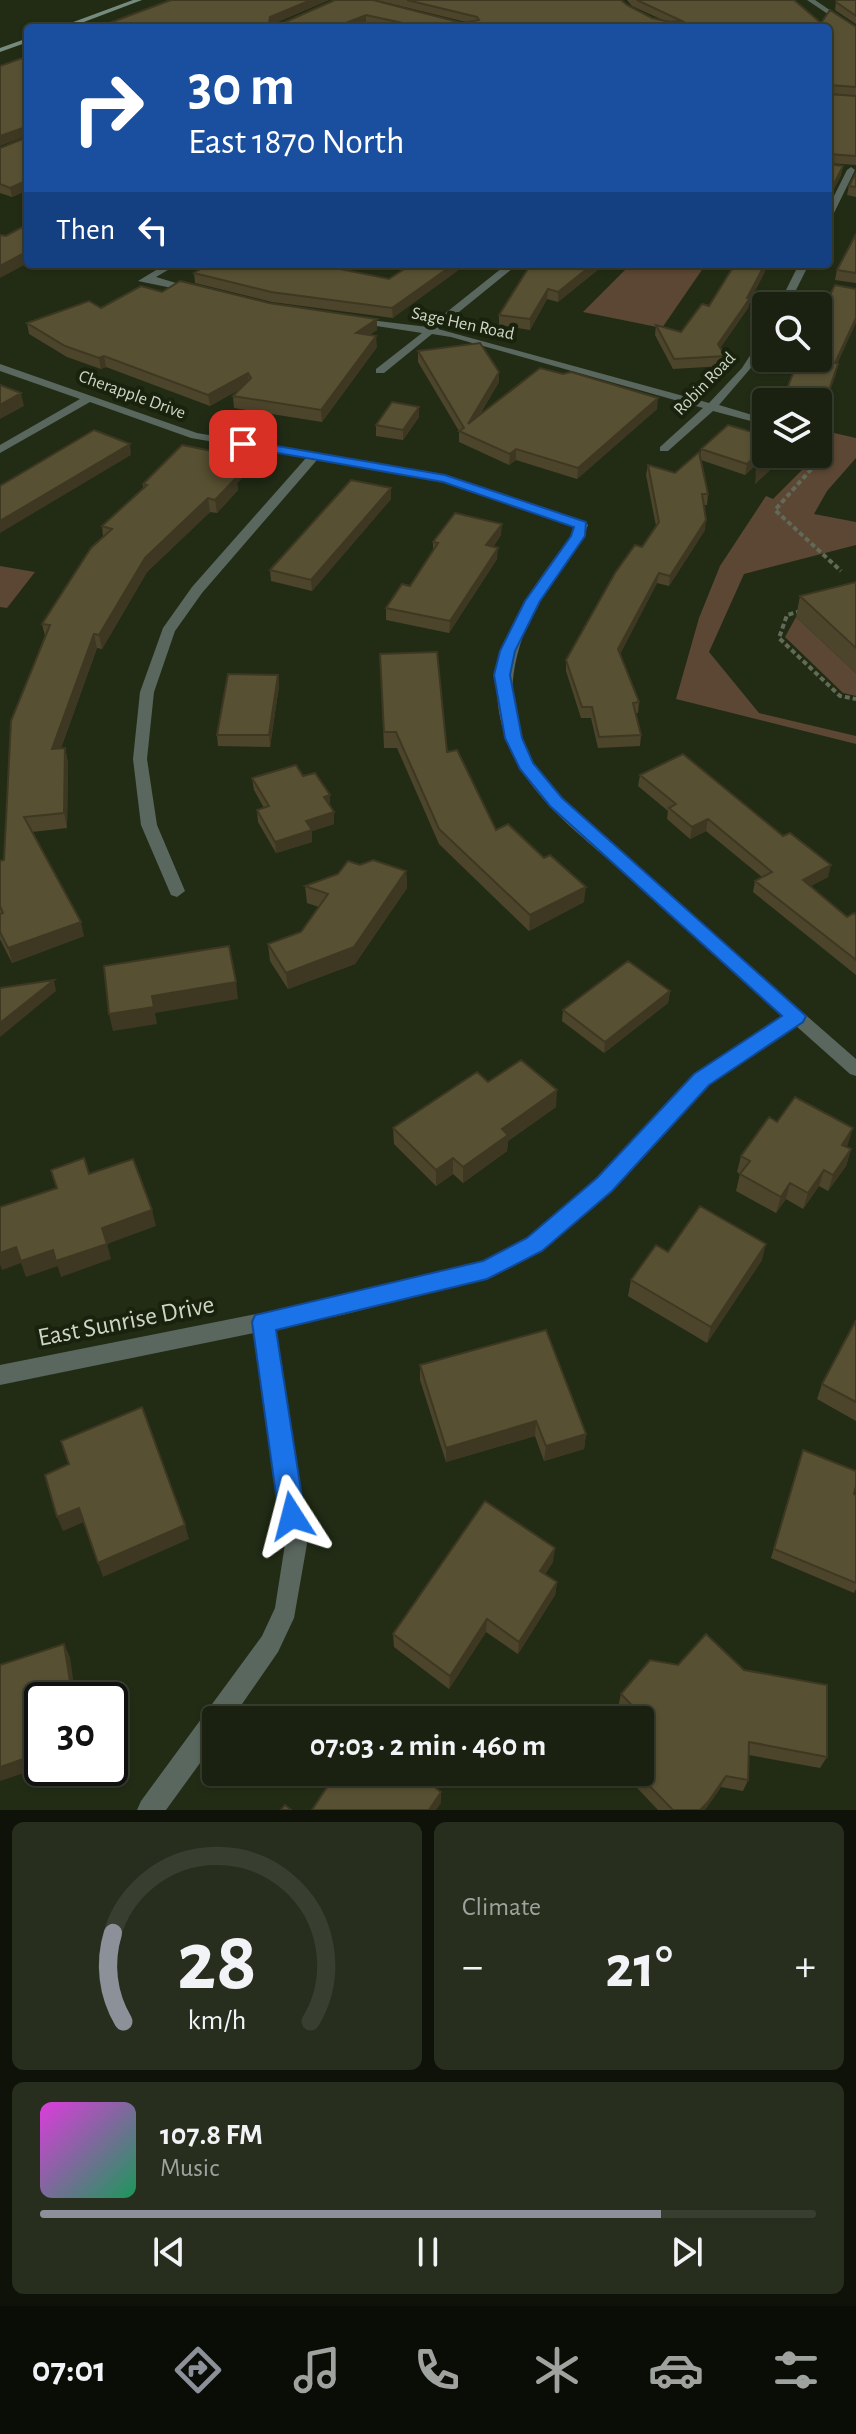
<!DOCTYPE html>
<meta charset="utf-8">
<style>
:root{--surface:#1a2110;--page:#272e1e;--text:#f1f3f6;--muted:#9fa39f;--line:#383e30;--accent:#8c9099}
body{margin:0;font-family:"Alegreya Sans",sans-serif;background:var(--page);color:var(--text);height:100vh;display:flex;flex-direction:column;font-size:30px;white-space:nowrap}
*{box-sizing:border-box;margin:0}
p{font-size:26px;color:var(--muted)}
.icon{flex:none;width:44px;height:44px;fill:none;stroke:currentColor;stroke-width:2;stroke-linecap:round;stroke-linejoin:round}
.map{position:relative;height:1810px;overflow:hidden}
.sheet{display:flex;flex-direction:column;gap:12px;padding:12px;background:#0e1209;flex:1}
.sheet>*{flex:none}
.guide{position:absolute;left:24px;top:24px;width:808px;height:244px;border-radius:8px;box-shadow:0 2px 6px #0004,0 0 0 2px var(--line);background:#1a4fa0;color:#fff;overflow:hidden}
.tools{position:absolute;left:752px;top:292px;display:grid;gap:16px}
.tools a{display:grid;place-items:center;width:80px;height:80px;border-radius:8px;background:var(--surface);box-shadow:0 2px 6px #0004,0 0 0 2px var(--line);font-size:40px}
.speed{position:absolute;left:24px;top:1682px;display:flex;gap:16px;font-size:40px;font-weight:700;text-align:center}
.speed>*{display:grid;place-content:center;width:104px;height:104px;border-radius:50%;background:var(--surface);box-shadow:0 2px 6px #0004,0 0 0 2px var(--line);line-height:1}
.speed .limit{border:4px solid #111;border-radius:12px;background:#fff;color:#111}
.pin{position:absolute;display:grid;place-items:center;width:68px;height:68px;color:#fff;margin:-34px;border-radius:16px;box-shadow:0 4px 12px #0006}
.me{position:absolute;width:88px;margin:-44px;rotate:351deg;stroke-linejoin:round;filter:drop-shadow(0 0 6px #0008)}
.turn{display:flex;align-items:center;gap:28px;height:168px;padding:0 32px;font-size:36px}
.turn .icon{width:104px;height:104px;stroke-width:2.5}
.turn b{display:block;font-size:56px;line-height:68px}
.then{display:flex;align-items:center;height:76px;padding:0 32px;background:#0003;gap:16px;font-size:30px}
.big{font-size:60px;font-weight:700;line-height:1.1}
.sheet .widget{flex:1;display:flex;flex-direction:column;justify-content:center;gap:12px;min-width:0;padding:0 28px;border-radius:12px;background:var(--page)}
.sheet .dial{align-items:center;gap:0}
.dial svg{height:208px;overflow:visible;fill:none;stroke:var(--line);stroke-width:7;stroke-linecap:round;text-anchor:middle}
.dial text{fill:var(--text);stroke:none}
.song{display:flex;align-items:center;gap:24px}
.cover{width:96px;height:96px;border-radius:12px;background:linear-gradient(135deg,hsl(300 70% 55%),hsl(150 70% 35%))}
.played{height:8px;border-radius:4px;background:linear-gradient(90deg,var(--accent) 80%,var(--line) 80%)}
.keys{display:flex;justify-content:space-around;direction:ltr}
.heat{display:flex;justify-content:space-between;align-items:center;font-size:44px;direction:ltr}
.sheet .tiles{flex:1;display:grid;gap:12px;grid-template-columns:1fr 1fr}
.widget:last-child{grid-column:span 2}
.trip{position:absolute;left:202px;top:1706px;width:452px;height:80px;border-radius:8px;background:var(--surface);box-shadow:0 2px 6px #0004,0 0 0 2px var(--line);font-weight:700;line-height:80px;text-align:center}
.tab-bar{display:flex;height:128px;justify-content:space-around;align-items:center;background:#0a0d06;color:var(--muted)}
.tab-bar .icon{width:56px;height:56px}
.tab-bar .selected{color:var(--accent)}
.tab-bar b{font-size:36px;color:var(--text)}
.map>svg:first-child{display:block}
.green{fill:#5c4634}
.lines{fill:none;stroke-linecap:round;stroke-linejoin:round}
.path-far1{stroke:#616a56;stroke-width:3;stroke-dasharray:4 3;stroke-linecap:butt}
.path{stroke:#616a56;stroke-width:4;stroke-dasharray:5 3;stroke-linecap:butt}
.street{fill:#5a675f;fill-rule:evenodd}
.secondary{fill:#758b7e;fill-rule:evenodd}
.wall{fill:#4c452b}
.shaded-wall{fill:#3e3823}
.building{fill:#585032;stroke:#3e3823;stroke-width:2}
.route{fill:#1a73e8;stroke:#114b97;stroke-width:2}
.labels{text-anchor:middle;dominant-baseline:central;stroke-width:8;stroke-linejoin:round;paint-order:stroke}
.far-street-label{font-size:18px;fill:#ced5c6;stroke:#19220c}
.near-street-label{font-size:26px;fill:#ced5c6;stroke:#19220c}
</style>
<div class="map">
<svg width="856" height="1810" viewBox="0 0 856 1810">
<rect width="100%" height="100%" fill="#222c15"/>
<path class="green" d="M631,264H706L662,328L583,312Z
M834,433L856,438V458L827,491L814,514L856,522V545L744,574L709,652L759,713L856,736V744L676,699L699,618L720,566L766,496L773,499L818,454Z
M0,566L35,572L7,608L0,607Z
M796,617L856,673V696L843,693L785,637Z"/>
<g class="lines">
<path class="path-far1" d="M818,444L829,450L820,459"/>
<path class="path" d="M822,457L775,510L841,571
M801,611L787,615L779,638L840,696L856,699"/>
<path class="street" d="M807,0H815L856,28V33Z
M851,167L855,170L832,217L828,220V208L847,170Z
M166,264H178L156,277L196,289V293L138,281Z
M507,264H518L438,329L709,403L742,368L762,337L766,336V348L762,355L719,405L766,419V425L713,411L668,451H660V447L703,408L451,337L432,334L384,373H376V369L422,333L357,323L352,320L353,318L428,327Z
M799,264H809L788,306H778Z
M0,364L197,433L445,476L586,522L588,525C579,550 557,569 544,592C511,648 496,714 538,771C554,793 574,811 593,829L856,1059V1076L850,1074L795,1025L708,1084L611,1191L546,1248L487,1278L342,1315L274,1329L307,1544L294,1618L278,1652L231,1720H216V1741L166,1810H137L141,1801L262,1636L275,1608L285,1544L254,1333L0,1385V1365L342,1297L483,1261L532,1236L597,1179L696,1074L784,1015C731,968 678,921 625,874C589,842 544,809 519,766C503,738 494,706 498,673C505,621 541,576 572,535L575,527L443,482L317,460L202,593L175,631L154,692L147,759L157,825L185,891L177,897L171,895L141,825L133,759L140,692L163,628L192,587L306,458L191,438L90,402L0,453V445L80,399L0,371Z"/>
<path class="secondary" d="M133,0H142L68,28H57Z
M28,38V42L0,52V48Z"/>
</g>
<path class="wall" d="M171,0H329L277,22L283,23L335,0L462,23L466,22L376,0H621L627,5L652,18L665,21L632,6L627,0H794L821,23L856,27V96L828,93L829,94L856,96V165L828,163V28H390L366,23L96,28Z
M856,0V24L835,10L836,2Z
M28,137V190L12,197L0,193V148Z
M828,164L841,175L832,193L828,192Z
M856,173V197L847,195L849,186Z
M856,234V283L835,280L837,270Z
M412,264L393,318L272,302L195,283L194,273L389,279Z
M531,264H605L558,302L547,299L530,330L499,325V315Z
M162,292L377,330L369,335L377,347L322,422L234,408L233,396L240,389L210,406L106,367L101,369L67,357L29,334L27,323L101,308Z
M750,301L748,308L720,348L725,356L723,366L673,369L655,335L656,325L681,332L709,306Z
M418,351L499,372V382L479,416L657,409L577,479L516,460L509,465L459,442V431L418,362Z
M419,417L403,440L376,436V425Z
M701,449L766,454H787L755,484L761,460L745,475L701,460L708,494L707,505H704L705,530L669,586L657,583L620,654L639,702L638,713H635L641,735L640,746L598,748L591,718H581L566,671V660L656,526L646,475L648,465L675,473L700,457Z
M247,458L248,472L237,483L238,490L217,513L210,512L147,572L102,649L97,648L61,748H65L68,763L67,828L32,832L84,936L12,963L0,939V861L4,860L45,636L42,624L103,537L102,526L143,489V484Z
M391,488V499L312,591L271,581L270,570Z
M501,535L493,547L497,559L449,633L386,620V608L410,586L433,550V542Z
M856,582V673L796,617L800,596Z
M380,654L447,752L496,830L584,902L529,931L439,844L397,748H384Z
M278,675L279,686L270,747L218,746L217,735Z
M640,775L828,877L810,886L847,917L856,915V975L753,892L755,881L762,877L706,831L690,839L667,819L668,811L638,786Z
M303,776L330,807L334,824L312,831V842L276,853L258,822L257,810L264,808L254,790L252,778Z
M360,865L406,871L407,888L355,964L288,989L270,961L268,944L301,932L319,907L307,903L305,886Z
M670,991L668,1003L604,1053L562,1021L563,1010Z
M488,1082L556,1107L508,1141L507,1151L463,1183L453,1174L436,1186L394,1144L393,1128Z
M777,1122L848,1144L846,1147L851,1149L846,1166L828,1191L819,1186L803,1209L786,1199L776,1213L736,1191L740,1174L737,1172L741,1156Z
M668,1252L762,1260L707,1343L628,1296L631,1280Z
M856,1320V1421L817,1399L822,1384Z
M420,1365L586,1434L584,1449L544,1461L535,1436L446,1462L420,1380Z
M803,1450L856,1495V1589L854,1593L771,1558Z
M553,1562L545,1574L557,1582L555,1595L518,1654L486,1632L449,1689L394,1647L393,1634Z
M621,1694L827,1757L820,1768L749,1755L748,1780L743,1791L721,1787L705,1810H658L622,1772H640V1720H631L618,1707Z"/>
<path class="shaded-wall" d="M311,0H329L271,25L269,22L270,17Z
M366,15V23L353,28H333Z
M26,127L27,136L0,146V136Z
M843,166L841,175L832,193L834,184Z
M28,180V190L12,197L10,188Z
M28,251V263L0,278V266Z
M454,264H467L393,318L392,308Z
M593,264H605L558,302V292Z
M765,264H769L750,301L748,308L716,354L718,344L747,298Z
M548,289L547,299L530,330V319Z
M856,318V323L833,373L835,363Z
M377,319V330L356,344V333Z
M376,336L377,347L322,422L321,410Z
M104,356L106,367L101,369L99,358Z
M838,364L836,374L818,425V416Z
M499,372V382L467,435L468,424Z
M248,373L249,384L210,406L208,395Z
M21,393L24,406L0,419V405Z
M658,398L657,409L577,479L578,468Z
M419,407V417L403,440V430Z
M130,444L131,455L0,533V521Z
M766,446L765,457L745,475L747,464Z
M516,449V460L509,465L510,454Z
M777,454H787L755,484L756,473Z
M247,458L248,472L237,483L238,490L217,513L215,500L231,475Z
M391,488V499L312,591L311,580Z
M208,498L210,512L147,572L102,649L99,635L145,558Z
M706,520L705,530L669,586L670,576Z
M502,524L501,535L486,556V545Z
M498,548L497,559L449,633L450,621Z
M659,573L657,583L617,660L618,649Z
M94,634L97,648L55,764L52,749Z
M278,675L279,686L270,747L269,735Z
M65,748L68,763L67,828L64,813Z
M330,795V807L324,797Z
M334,812V824L312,831V842L276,853L275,842L306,821Z
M708,819L706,831L690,839L692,827Z
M831,865L828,877L800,892L803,880Z
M406,871L407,888L355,964L288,989L286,973Z
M586,887L584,902L529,931L530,915Z
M81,922L84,936L12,963L8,948Z
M54,980L56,991L0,1037V1023Z
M236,982L238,999L155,1013L157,1024L113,1031L109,1014L152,996Z
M670,991L668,1003L604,1053L605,1042Z
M557,1090L556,1107L508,1141L507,1151L463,1183V1167L502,1129Z
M853,1128L848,1144L837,1161L842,1145Z
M851,1149L846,1166L828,1191L833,1175Z
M453,1158V1174L436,1186V1170Z
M824,1170L819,1186L803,1209L808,1193Z
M790,1183L786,1199L776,1213L781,1197Z
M152,1210L156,1226L107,1244L111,1259L61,1277L56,1261L102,1228Z
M766,1244L762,1260L707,1343L711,1327Z
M16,1247L53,1250L58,1266L26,1277L21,1263L2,1270L0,1264V1253Z
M536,1421L535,1436L446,1462V1448Z
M586,1434L584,1449L544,1461L546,1446Z
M79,1508L84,1522L63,1531L57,1517Z
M185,1525L189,1539L103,1577L98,1563Z
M555,1548L553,1562L539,1584L540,1571Z
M557,1582L555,1595L518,1654L519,1642Z
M487,1619L486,1632L449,1689L450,1676Z
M64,1644L70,1657L76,1700H73Z
M42,1726V1741L35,1743L39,1768L0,1781V1767L28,1731Z
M726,1776L721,1787L705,1810H700Z
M441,1792V1803L436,1810H429Z"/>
<path class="building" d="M171,0H311L270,17L269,22L283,23L335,0H373L462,23L479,20L477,17L407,0H621L627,5L652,18L670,22L682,21L637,0H794L821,23L830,10L856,27V87L830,85L828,88V28H426L366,15L333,28H96Z
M837,0H856V16L836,2Z
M28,56V129L26,127L0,136V66Z
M828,93L829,94L856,96V156L828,154Z
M28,137V180L10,188L0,184V148Z
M828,164L843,166L834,184L828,183Z
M856,173V187L849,186Z
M28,224V251L0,266V235L6,236Z
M856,234V273L837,270Z
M209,264H316L389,279L412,264H454L392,308L271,292L194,273Z
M531,264H593L558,292L548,289L530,319L499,315Z
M735,264H765L747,298H750L718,344L725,356L674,359L656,325L681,332L702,304L709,306Z
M180,281L269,303L377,319L356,333L376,336L321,410L233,396L251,378L248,373L208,395L104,356L99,358L65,346L27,323L89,301L101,308L141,286L162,292Z
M835,285L856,289V318L835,363L838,364L821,413L818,416V402H782L799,358H818V319Z
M480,343L499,372L468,424L540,368L563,374L571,372L658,398L578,468L516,449L510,454L459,431L464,428L418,351Z
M0,385L21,393L0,405Z
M392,402L419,407L403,430L376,425Z
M728,425L766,436V446L747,464L701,449Z
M94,430L130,444L0,521V486Z
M182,445L247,458L231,475L237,477L215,500L208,498L145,558L99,635L94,634L52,749L65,748L64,813L24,817L81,922L8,948L0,932V914L3,913L0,906V861L4,860L11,721L50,625L42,624L91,548L112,529L102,526L147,485L143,484Z
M766,447V454H777L756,473Z
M699,452L708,494H702L706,520L670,576L659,573L618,649L639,702L633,703L641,735L599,737L592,707H582L566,660L615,573L635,545L642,547L659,522L648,465L675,473Z
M351,480L391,488L311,580L270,570Z
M455,513L502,524L486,545L498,548L450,621L386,608L402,584L410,586L438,543L433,542Z
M856,582V648L800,596Z
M437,652L447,752L457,750L496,830L508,824L544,858L550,855L586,887L530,915L439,829L396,732H384L380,654Z
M228,674L278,675L269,735H217Z
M683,754L783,836L790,833L831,865L803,880L847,917L854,913L856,915V960L755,881L772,872L708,819L692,827L669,808L676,804L640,775Z
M296,765L303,776L315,773L330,795L324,797L334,812L306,821L312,830L275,842L257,810L269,806L252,778Z
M373,860L406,871L354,947L286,973L268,944L301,932L328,894L305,886L338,874L348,861L360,865Z
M229,946L236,982L152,996L154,1007L109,1014L104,966Z
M628,961L670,991L605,1042L563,1010Z
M54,980L0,1023V988Z
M521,1060L557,1090L502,1129L508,1135L463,1167L453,1158L436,1170L393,1128L477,1072L488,1082Z
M795,1097L853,1128L842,1145L851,1149L833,1175L824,1170L808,1193L790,1183L781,1197L740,1174L750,1161L741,1156L769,1117L777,1122Z
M84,1158L89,1174L133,1159L152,1210L102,1228L107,1244L56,1261L53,1250L21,1261L16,1247L0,1253V1207L57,1188L51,1170Z
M700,1206L766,1244L711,1327L631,1280L656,1245L668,1252Z
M856,1320V1402L822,1384Z
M546,1330L586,1434L546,1446L536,1421L446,1448L420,1365Z
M142,1407L185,1525L98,1563L79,1508L57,1517L45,1475L69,1464L61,1441Z
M803,1450L856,1471V1486L854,1494L856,1495V1583L774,1549Z
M485,1501L555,1548L540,1571L557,1582L519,1642L487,1619L450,1676L393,1634Z
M706,1634L744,1670L827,1685V1757L749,1742L748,1780L726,1776L708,1802L700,1810H673L636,1772H640V1726L646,1720L621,1694L650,1660L678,1665Z
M64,1644L73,1700H42V1726L28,1731L32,1756L0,1767V1665Z
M337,1772H415L441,1792L429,1810H312Z
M285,1805L291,1810H281Z"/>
<path class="route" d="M243,440L445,475L586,522L585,536L540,601L515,651L510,675L522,738L533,763L562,798L806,1016L803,1022L709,1085L612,1191L542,1251L487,1279L276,1330L305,1516L301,1525L292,1528L283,1525L279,1516L252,1322L255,1315L483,1261L527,1238L597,1178L694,1074L782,1016L550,806L520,769L505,738L494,675L500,651L525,601L571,536L574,527L443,482L239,446V441Z"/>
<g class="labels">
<g class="far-street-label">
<text transform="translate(463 324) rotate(12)">Sage Hen Road</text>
<text transform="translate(705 384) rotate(-46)">Robin Road</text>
<text transform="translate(132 395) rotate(20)">Cherapple Drive</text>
</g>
<g class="near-street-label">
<text transform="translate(126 1321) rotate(-11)">East Sunrise Drive</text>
</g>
</g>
</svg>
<div class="tools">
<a><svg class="icon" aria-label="search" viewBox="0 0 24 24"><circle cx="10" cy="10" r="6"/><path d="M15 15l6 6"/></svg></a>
<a><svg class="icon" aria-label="layers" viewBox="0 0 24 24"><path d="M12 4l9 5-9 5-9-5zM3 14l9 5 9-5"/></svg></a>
</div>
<div class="speed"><div class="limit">30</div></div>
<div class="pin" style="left:243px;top:444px;background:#d93025"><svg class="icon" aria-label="arrive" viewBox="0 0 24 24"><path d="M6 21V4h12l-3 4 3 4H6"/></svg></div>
<svg class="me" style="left:292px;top:1516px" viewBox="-20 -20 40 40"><path d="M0-17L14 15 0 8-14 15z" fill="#1a73e8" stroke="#fff" stroke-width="4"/></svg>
<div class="trip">07:03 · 2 min · 460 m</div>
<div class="guide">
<div class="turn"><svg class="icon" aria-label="right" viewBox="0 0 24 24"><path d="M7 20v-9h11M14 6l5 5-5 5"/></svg><div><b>30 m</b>East 1870 North</div></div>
<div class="then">Then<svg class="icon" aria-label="left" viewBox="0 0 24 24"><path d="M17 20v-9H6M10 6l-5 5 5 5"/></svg></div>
</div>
</div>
<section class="sheet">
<div class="tiles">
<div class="widget dial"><svg viewBox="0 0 100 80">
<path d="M14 69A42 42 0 1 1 86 69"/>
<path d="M14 69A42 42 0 0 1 10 35" stroke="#8c9099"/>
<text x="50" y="56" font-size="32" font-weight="700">28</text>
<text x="50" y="72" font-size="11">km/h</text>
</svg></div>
<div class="widget"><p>Climate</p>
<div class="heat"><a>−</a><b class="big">21°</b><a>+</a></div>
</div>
<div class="widget">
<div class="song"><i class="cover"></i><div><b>107.8 FM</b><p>Music</p></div></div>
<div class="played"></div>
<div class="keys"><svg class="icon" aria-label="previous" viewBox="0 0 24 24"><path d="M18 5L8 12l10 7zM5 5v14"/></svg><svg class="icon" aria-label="pause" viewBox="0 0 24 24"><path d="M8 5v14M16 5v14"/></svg><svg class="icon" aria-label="next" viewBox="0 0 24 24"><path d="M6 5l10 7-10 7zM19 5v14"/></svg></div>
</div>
</div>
</section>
<nav class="tab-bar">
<b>07:01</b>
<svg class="icon selected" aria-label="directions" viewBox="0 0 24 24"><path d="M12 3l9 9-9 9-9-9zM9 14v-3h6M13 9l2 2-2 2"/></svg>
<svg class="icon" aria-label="music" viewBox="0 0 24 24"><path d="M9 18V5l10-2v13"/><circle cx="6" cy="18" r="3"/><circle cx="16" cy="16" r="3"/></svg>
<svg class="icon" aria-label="phone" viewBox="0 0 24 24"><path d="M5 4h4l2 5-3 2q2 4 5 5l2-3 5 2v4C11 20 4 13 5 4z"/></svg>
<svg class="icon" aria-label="climate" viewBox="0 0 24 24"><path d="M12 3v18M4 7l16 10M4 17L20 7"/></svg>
<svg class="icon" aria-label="car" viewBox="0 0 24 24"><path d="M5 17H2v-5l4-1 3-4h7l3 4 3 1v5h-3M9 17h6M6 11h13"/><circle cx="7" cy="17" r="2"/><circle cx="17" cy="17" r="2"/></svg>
<svg class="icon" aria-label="filters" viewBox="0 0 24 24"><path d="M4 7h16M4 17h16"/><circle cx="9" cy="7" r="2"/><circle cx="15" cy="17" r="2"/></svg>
</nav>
